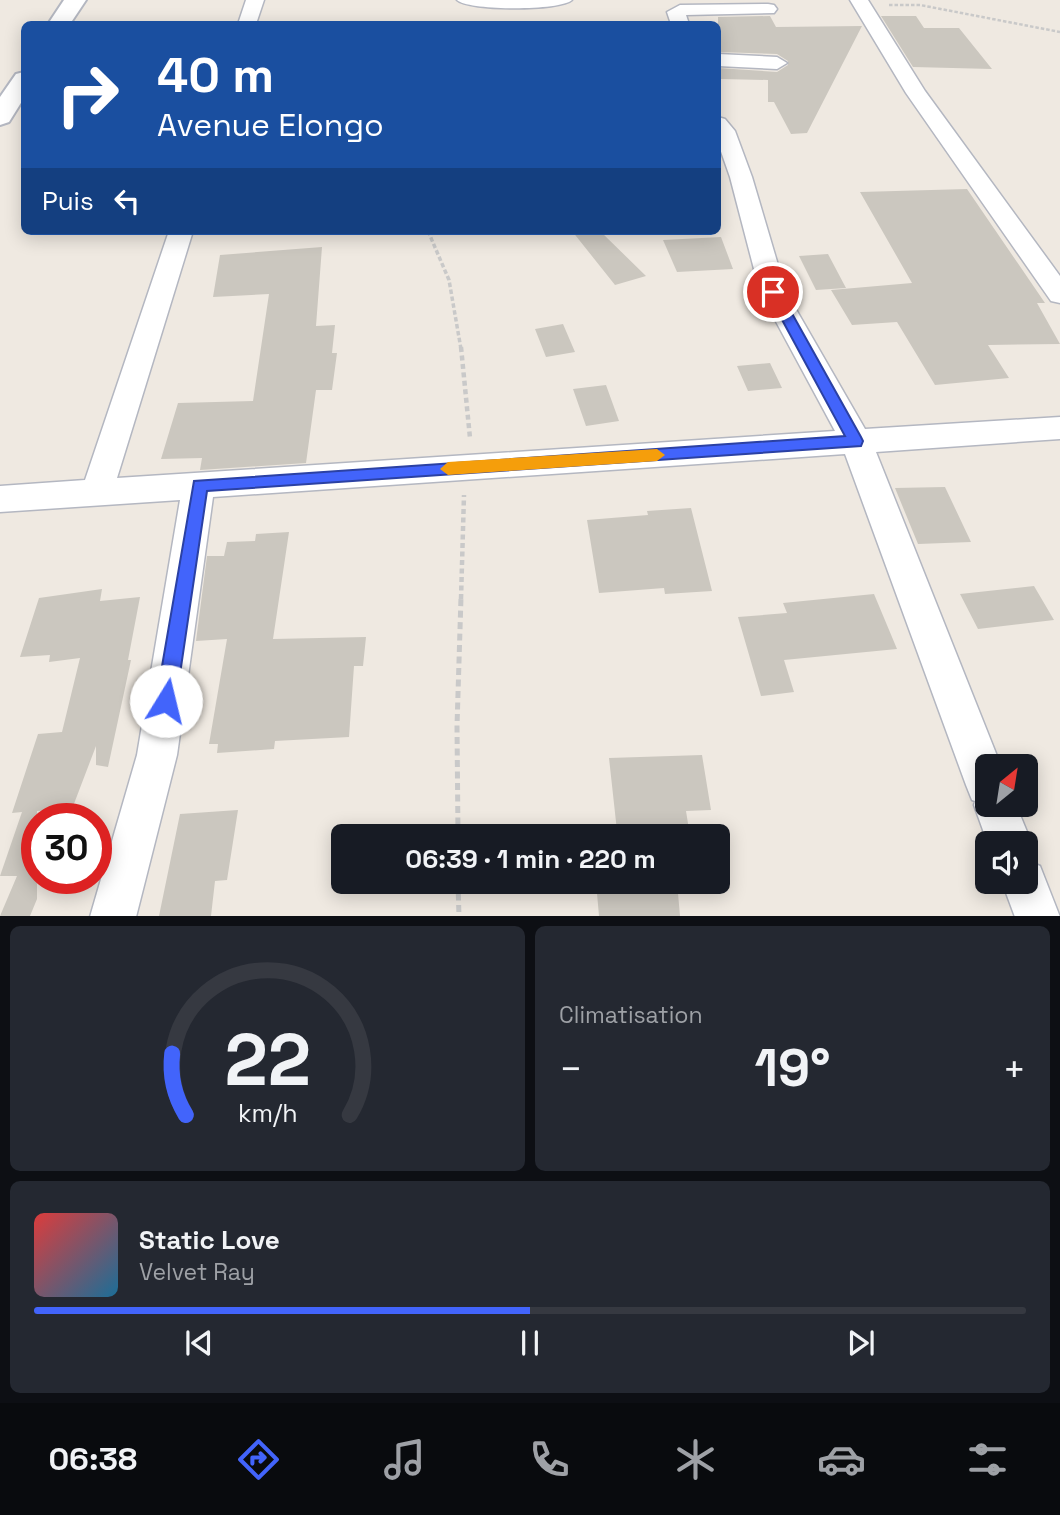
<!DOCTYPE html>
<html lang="fr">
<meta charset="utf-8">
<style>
:root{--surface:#171b24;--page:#242831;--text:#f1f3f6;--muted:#9ea1a6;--line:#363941;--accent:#4264fb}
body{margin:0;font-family:"Space Grotesk",sans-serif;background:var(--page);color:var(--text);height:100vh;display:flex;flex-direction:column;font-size:26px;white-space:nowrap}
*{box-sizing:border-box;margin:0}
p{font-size:23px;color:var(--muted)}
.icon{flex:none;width:38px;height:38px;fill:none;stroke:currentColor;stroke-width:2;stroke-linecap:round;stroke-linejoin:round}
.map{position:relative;height:916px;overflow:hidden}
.side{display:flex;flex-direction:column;gap:10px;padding:10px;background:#0d0f14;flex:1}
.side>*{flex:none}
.banner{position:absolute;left:21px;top:21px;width:700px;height:214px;border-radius:10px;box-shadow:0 4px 18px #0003;background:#1a4fa0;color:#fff;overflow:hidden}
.needle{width:46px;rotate:30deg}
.tools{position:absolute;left:975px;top:754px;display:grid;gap:14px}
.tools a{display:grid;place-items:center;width:63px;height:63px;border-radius:10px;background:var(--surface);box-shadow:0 4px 18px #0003;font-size:35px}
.speed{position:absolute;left:21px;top:803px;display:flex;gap:14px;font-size:35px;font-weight:700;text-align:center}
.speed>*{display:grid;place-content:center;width:91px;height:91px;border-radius:50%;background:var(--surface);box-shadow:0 4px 18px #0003;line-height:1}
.speed .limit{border:10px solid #d22;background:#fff;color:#111}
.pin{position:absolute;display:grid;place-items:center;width:60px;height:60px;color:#fff;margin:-30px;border:4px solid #fff;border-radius:50%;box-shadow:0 2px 7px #0007}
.me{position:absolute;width:77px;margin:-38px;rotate:9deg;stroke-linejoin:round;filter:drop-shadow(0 0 5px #0008)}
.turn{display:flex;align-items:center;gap:24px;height:147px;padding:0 21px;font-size:32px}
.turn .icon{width:91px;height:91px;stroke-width:2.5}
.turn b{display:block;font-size:49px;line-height:60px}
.then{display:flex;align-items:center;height:66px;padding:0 21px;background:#0003;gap:14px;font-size:26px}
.big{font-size:52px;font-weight:700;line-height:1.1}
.side .card{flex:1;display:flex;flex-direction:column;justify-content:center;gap:10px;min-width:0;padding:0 24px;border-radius:10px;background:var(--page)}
.side .dial{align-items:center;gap:0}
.dial svg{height:182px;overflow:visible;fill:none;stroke:var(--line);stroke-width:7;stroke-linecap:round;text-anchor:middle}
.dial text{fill:var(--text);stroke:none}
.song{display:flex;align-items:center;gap:21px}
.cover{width:84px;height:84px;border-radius:10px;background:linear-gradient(135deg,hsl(0 70% 55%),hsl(200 70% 35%))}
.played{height:7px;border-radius:4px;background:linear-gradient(90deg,var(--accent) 50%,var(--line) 50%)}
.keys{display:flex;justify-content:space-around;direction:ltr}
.heat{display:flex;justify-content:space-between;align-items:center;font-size:38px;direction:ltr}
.side .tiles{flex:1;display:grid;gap:10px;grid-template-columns:1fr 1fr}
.card:last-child{grid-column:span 2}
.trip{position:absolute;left:331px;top:824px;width:399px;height:70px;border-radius:10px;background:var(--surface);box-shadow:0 4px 18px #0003;font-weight:700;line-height:70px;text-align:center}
.tab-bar{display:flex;height:112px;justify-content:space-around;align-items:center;background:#090b0e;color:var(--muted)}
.tab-bar .icon{width:49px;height:49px}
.tab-bar .selected{color:var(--accent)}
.tab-bar b{font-size:32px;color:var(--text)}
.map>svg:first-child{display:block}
.building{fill:#cbc7bf}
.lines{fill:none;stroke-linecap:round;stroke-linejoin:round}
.minor-casing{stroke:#b4b7c1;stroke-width:3}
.tertiary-casing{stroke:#b4b7c1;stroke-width:4}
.path-far3{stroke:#c9c9c9;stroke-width:2.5;stroke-dasharray:3.5 2;stroke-linecap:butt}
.path-far2{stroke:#c9c9c9;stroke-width:3.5;stroke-dasharray:4.5 2.5;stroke-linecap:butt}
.path-far1{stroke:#c9c9c9;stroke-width:4.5;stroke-dasharray:5 3.5;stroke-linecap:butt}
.path{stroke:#c9c9c9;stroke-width:5;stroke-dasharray:7 4.5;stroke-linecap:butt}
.minor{fill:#fff;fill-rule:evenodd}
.tertiary{fill:#fff;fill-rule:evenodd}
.route{fill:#4264fb;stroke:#2b41a3;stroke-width:2}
.slow{fill:#f59e0b}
</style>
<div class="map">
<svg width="1060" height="917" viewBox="0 0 1060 917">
<rect width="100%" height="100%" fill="#efe9e1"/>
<path class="building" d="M770,16L776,27L862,26L807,133L791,134L774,102H768V80L721,79L718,71V68L777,72L788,65V61L777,54L718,52V17Z
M881,16H916L924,28H959L992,69L913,67Z
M967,189L1045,303H1037L1060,344L988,345L1009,378L935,385L897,322L852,325L831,290L912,283L860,192Z
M572,231H600L646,276L615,285Z
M721,237L733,269L677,272L663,240Z
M322,247L316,326L335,325L332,353H337L332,390H316L306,463L200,470L202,458L161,459L178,403L253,401L269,294L213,297L220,255Z
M828,254L846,288L816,290L799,256Z
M563,324L575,352L546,357L535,329Z
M770,363L782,388L748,391L737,366Z
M606,385L619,421L586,426L573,389Z
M945,487L971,542L918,544L895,488Z
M691,508L712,591L665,594L664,588L599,593L587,520L648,515L647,511Z
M289,532L273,639L366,637L363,666H354L349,737L275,741L274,749L217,753L218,744H209L227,639L196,641L207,556H224L227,542L255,541L256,534Z
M1034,586L1054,620L978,629L960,594Z
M102,589L100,601L140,597L128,660H131L108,767L96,765V746L72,809L37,811V899L30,916H0L17,876H0L22,812L12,813L38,734L62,732L80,658L49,662L50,655L20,657L39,598Z
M874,594L897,649L784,660L794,692L761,696L738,617L787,613L783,603Z
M702,755L711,810L686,811L690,836H594L593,831H617L609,758Z
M238,810L227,880L215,881L211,916H159L180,814Z
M596,882H677L680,916H599Z"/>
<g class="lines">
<g class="minor-casing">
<path id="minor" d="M246,0H264L256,24H238Z
M457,0H572C561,11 468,11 457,0Z
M850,0H868L925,91L1060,276V303L1051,301L906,93Z
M768,4L774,5L777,9L774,13L686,15L689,24H671L667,12L680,5Z
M718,54L777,57L787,63L777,69L718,66Z
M718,117L725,119L735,131L752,177L786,292L865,429L1060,417V439L876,452L1001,766H987V805H1016L1032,844L1026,859V844H988L974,805L975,801L972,800L966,785L845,454L213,497L177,755L136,917H90L137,755L180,500L0,512V486L85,480L169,231H193L117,478L835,431L760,292L730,177L718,143Z
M1026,860L1040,866L1060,917H1015L1002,882H1026Z"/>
</g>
<g class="tertiary-casing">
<path id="tertiary" d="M64,0H86L70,24H48Z
M24,72V98L9,122L0,125V97L16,74Z"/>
</g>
<path class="path-far3" d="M889,5H920L1060,32"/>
<path class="path-far2" d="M428,231L449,280L461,349"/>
<path class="path-far1" d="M461,347L470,438
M461,599L464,495"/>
<path class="path" d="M458,836L457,726L461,597
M458,882L459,917"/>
<use href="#minor" class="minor"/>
<use href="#tertiary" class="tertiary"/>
</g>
<path class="route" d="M773,288L780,292L861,437L863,441L861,446L207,491L176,701L173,708L166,711L159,708L156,701L194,481L845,436L767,292Z"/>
<path class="slow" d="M657,449L665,455L657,461L448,475L440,469L448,462Z"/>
</svg>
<div class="tools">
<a><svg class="needle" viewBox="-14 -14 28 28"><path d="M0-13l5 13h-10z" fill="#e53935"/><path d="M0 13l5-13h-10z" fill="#9ea1a6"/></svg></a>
<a><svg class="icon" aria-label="sound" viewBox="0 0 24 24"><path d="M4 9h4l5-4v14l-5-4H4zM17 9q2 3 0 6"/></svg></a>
</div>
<div class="speed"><div class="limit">30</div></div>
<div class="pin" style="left:773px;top:292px;background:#d93025"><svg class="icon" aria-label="arrive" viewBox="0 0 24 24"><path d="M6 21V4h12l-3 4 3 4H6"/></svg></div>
<svg class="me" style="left:166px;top:701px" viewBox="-20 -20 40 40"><circle r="19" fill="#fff"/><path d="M0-13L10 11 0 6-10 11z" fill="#4264fb"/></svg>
<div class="trip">06:39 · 1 min · 220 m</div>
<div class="banner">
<div class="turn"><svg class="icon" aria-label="right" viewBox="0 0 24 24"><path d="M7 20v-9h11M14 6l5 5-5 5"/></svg><div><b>40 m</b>Avenue Elongo</div></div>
<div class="then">Puis<svg class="icon" aria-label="left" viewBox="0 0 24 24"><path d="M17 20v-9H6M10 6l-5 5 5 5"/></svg></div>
</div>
</div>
<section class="side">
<div class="tiles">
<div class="card dial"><svg viewBox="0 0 100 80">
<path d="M14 69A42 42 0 1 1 86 69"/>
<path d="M14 69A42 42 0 0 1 8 42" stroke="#4264fb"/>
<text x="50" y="56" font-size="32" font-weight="700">22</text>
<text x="50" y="72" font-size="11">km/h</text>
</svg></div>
<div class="card"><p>Climatisation</p>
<div class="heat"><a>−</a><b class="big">19°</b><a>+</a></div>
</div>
<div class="card">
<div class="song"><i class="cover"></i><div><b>Static Love</b><p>Velvet Ray</p></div></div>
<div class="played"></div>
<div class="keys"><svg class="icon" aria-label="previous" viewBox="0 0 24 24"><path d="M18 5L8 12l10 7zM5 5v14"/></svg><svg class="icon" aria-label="pause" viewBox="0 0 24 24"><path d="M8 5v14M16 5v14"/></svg><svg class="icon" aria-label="next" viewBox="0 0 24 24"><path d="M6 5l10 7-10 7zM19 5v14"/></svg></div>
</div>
</div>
</section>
<nav class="tab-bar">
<b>06:38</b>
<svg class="icon selected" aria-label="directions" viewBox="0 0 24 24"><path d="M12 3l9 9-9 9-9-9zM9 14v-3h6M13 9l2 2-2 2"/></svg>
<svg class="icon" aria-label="music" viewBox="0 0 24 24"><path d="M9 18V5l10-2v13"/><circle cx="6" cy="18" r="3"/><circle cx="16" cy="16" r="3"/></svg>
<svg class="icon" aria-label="phone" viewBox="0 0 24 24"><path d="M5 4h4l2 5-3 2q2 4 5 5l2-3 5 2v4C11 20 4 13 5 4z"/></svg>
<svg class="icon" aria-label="climate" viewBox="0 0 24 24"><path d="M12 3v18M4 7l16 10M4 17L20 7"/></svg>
<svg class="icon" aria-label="car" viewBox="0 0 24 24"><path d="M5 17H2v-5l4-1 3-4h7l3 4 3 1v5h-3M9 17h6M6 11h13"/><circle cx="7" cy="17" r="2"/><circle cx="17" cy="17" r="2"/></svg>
<svg class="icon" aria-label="filters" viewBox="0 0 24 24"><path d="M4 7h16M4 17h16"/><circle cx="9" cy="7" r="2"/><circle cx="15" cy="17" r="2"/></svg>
</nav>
